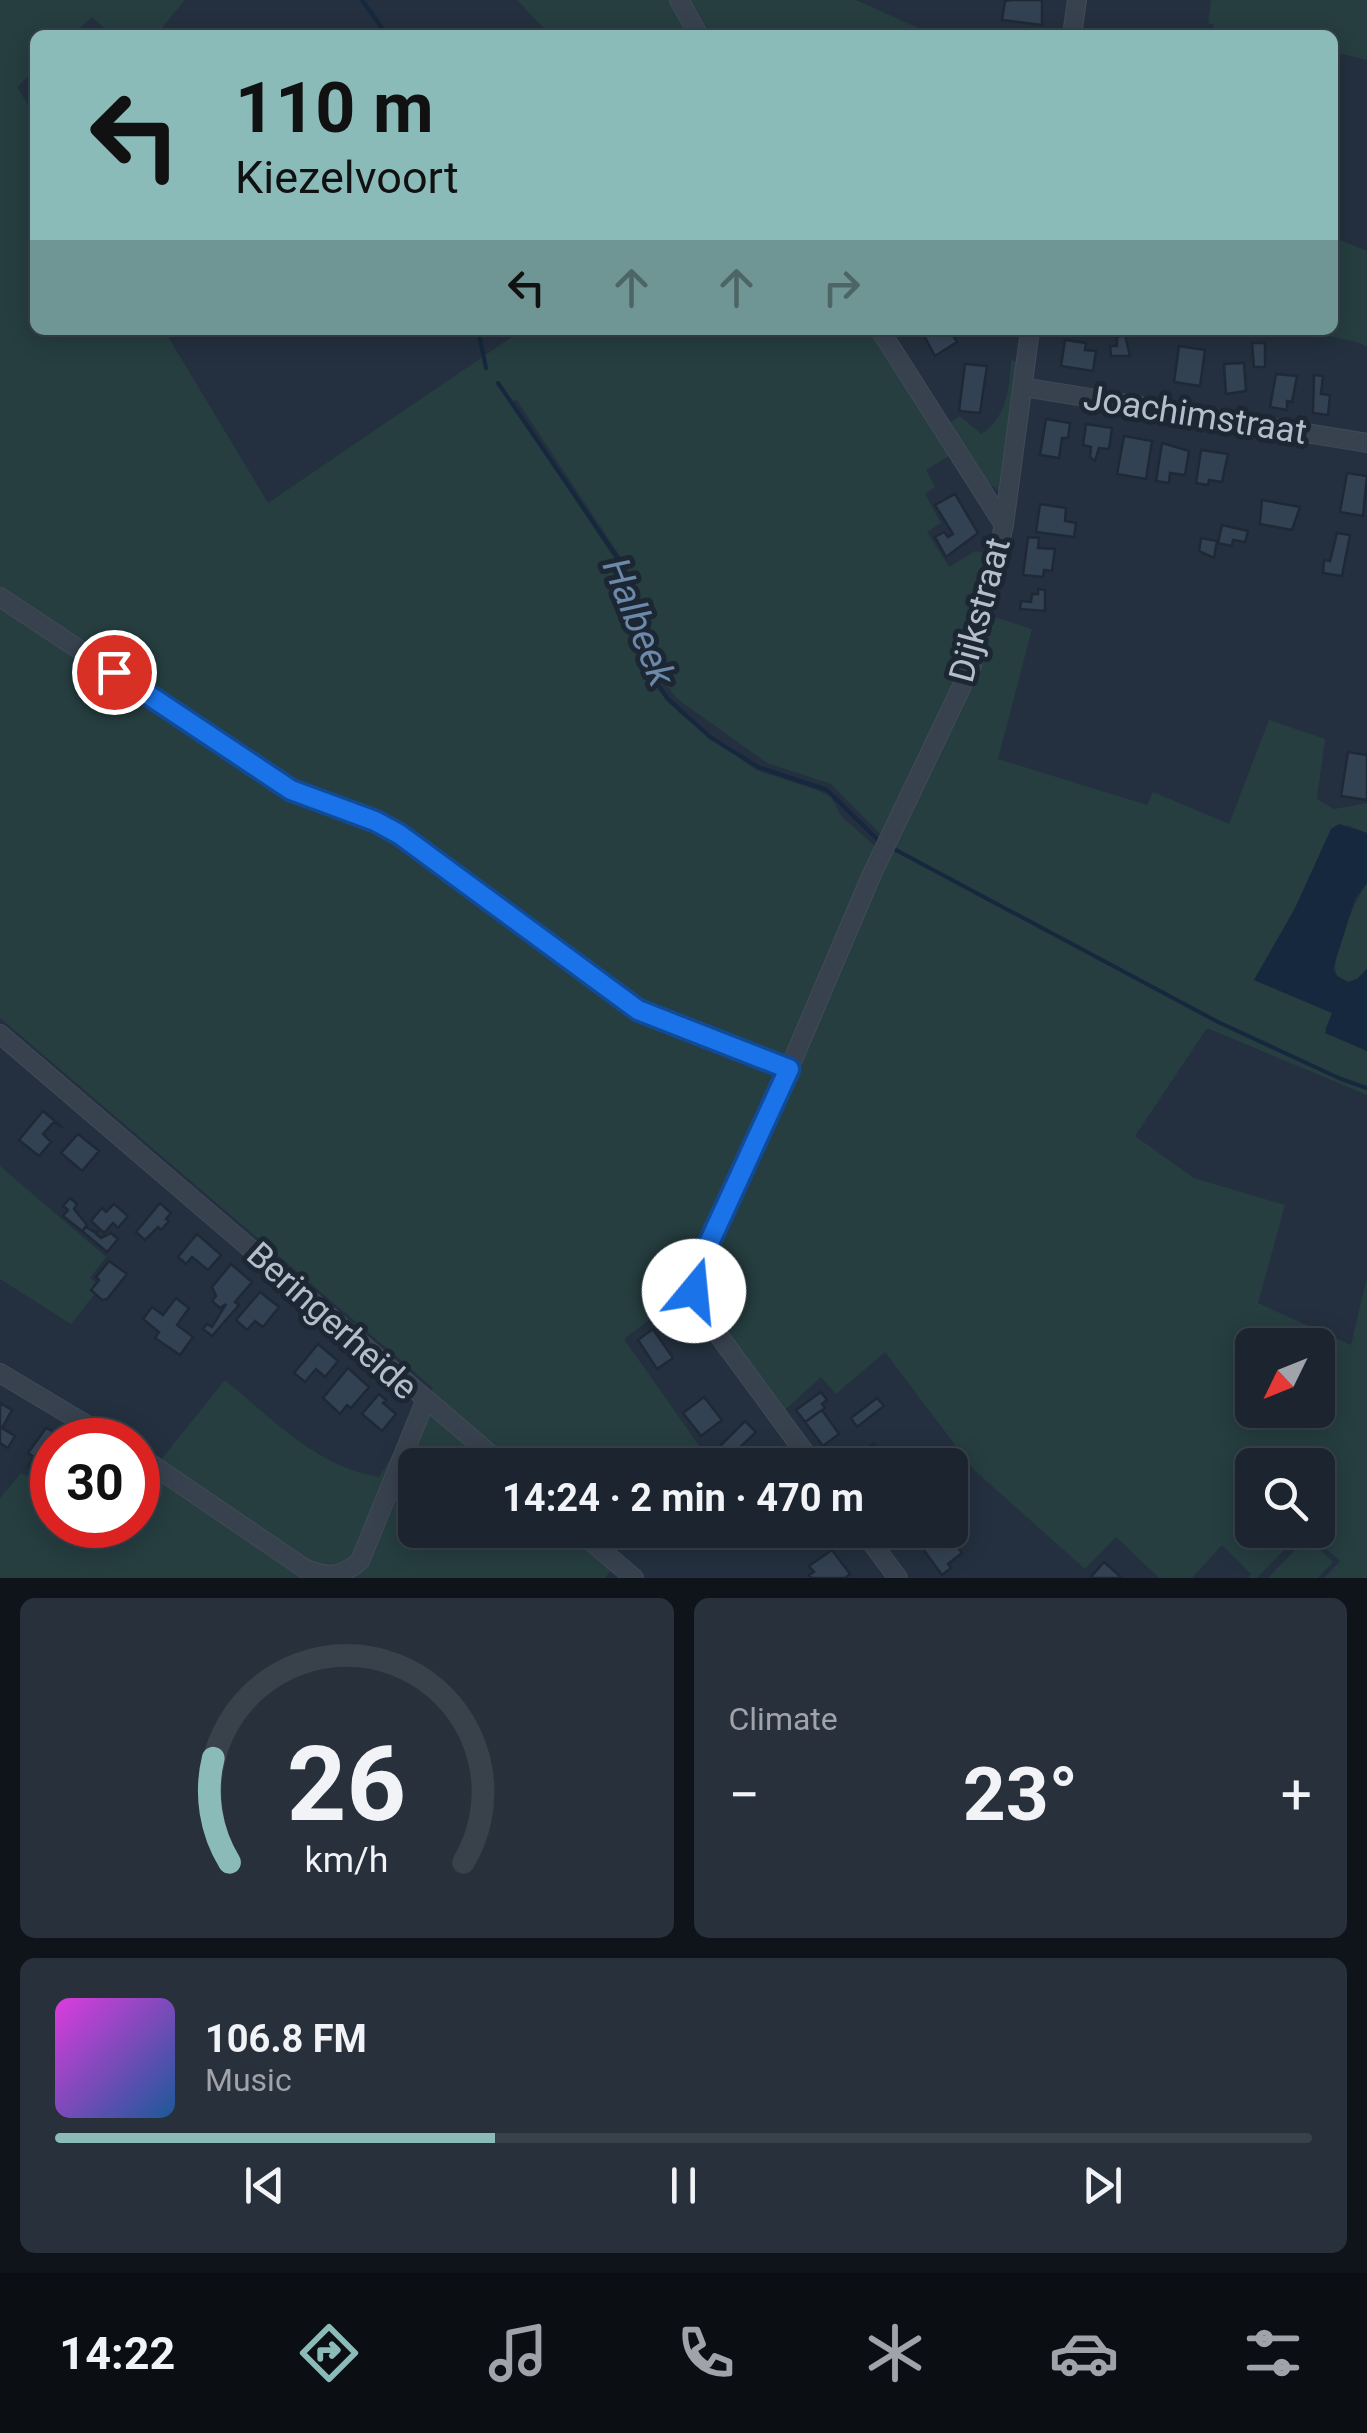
<!DOCTYPE html>
<meta charset="utf-8">
<style>
:root{--surface:#1b242f;--page:#28303b;--text:#f1f3f6;--muted:#a0a4aa;--line:#39414b;--accent:#8bbbb9}
body{margin:0;font-family:Roboto,sans-serif;background:var(--page);color:var(--text);height:100vh;display:flex;flex-direction:column;font-size:38px;white-space:nowrap}
*{box-sizing:border-box;margin:0}
p{font-size:32px;color:var(--muted)}
.icon{flex:none;width:55px;height:55px;fill:none;stroke:currentColor;stroke-width:2;stroke-linecap:round;stroke-linejoin:round}
.map{position:relative;height:1578px;overflow:hidden}
.side{display:flex;flex-direction:column;gap:20px;padding:20px;background:#0f141a;flex:1}
.side>*{flex:none}
.hud{position:absolute;left:30px;top:30px;width:1308px;height:305px;border-radius:15px;box-shadow:0 5px 25px #0003,0 0 0 2px var(--line);background:#8bbbb9;color:#111;overflow:hidden}
.needle{width:65px;rotate:227deg}
.fabs{position:absolute;left:1235px;top:1328px;display:grid;gap:20px}
.fabs a{display:grid;place-items:center;width:100px;height:100px;border-radius:15px;background:var(--surface);box-shadow:0 5px 25px #0003,0 0 0 2px var(--line);font-size:50px}
.speed{position:absolute;left:30px;top:1418px;display:flex;gap:20px;font-size:50px;font-weight:700;text-align:center}
.speed>*{display:grid;place-content:center;width:130px;height:130px;border-radius:50%;background:var(--surface);box-shadow:0 5px 25px #0003,0 0 0 2px var(--line);line-height:1}
.speed .limit{border:15px solid #d22;background:#fff;color:#111}
.pin{position:absolute;display:grid;place-items:center;width:85px;height:85px;color:#fff;margin:-42px;border:5px solid #fff;border-radius:50%;box-shadow:0 2px 10px #0007}
.me{position:absolute;width:110px;margin:-55px;rotate:17deg;stroke-linejoin:round;filter:drop-shadow(0 0 8px #0008)}
.turn{display:flex;align-items:center;gap:35px;height:210px;padding:0 40px;font-size:45px}
.turn .icon{width:130px;height:130px;stroke-width:2.5}
.turn b{display:block;font-size:70px;line-height:85px}
.lanes{display:flex;align-items:center;height:95px;padding:0 40px;background:#0003;justify-content:center;gap:50px;direction:ltr}
.lanes .off{opacity:.35}
.big{font-size:75px;font-weight:700;line-height:1.1}
.side .widget{flex:1;display:flex;flex-direction:column;justify-content:center;gap:15px;min-width:0;padding:0 35px;border-radius:15px;background:var(--page)}
.side .dial{align-items:center;gap:0}
.dial svg{height:260px;overflow:visible;fill:none;stroke:var(--line);stroke-width:7;stroke-linecap:round;text-anchor:middle}
.dial text{fill:var(--text);stroke:none}
.song{display:flex;align-items:center;gap:30px}
.cover{width:120px;height:120px;border-radius:15px;background:linear-gradient(135deg,hsl(300 70% 55%),hsl(210 70% 35%))}
.played{height:10px;border-radius:5px;background:linear-gradient(90deg,var(--accent) 35%,var(--line) 35%)}
.keys{display:flex;justify-content:space-around;direction:ltr}
.heat{display:flex;justify-content:space-between;align-items:center;font-size:55px;direction:ltr}
.side .tiles{flex:1;display:grid;gap:20px;grid-template-columns:1fr 1fr}
.widget:last-child{grid-column:span 2}
.trip{position:absolute;left:398px;top:1448px;width:570px;height:100px;border-radius:15px;background:var(--surface);box-shadow:0 5px 25px #0003,0 0 0 2px var(--line);font-weight:700;line-height:100px;text-align:center}
.tab-bar{display:flex;height:160px;justify-content:space-around;align-items:center;background:#0b0e13;color:var(--muted)}
.tab-bar .icon{width:70px;height:70px}
.tab-bar .selected{color:var(--accent)}
.tab-bar b{font-size:45px;color:var(--text)}
.map>svg:first-child{display:block}
.green{fill:#263e40;fill-rule:evenodd}
.water{fill:#16283d}
.lines{fill:none;stroke-linecap:round;stroke-linejoin:round}
.stream{stroke:#16283d;stroke-width:4}
.building{fill:#334253;stroke:#1f2936;stroke-width:2.5}
.minor-casing{stroke:#414b58;stroke-width:20}
.minor{stroke:#38424f;stroke-width:18}
.route-casing{stroke:#114b97;stroke-width:25}
.route{stroke:#1a73e8;stroke-width:18}
.labels{text-anchor:middle;dominant-baseline:central;stroke-width:10;stroke-linejoin:round;paint-order:stroke}
.street-label{font-size:35px;fill:#b4bdca;stroke:#1d2734}
.water-label{font-size:38px;font-style:italic;fill:#6c89a9;stroke:#1d2734}
</style>
<div class="map">
<svg width="1367" height="1578" viewBox="0 0 1367 1578">
<rect width="100%" height="100%" fill="#24303f"/>
<path class="green" d="M0,0H185L156,35H111L92,17L73,35H35V70L17,87L35,116V330H164L268,503L522,330H873L949,456L926,470L935,487L925,494L941,523L927,532L949,567L975,551L993,555L972,635L988,640L994,617L1032,629L998,759L1147,805L1153,792L1229,824L1269,720L1325,739L1317,799L1334,809L1367,803V833L1347,825L1254,980L1332,1013L1325,1029L1367,1051V1095L1207,1028L1135,1136L1194,1178L1285,1205L1258,1303L1351,1345L1367,1277V1578H1324L1340,1561L1305,1530H1318V1465H1252V1530H1303L1257,1578H1248L1251,1574L1222,1545L1192,1578H1159L1116,1537L1085,1569L974,1470L885,1352L836,1394L821,1377L785,1410L702,1301L679,1297L624,1339L705,1454L694,1465H415V1530H634L605,1560L611,1570L605,1578H0V1498L21,1473L52,1487V1525H138V1463L160,1461L225,1380C271,1418 318,1468 379,1477L433,1388L0,1018ZM516,399L626,565L660,676L677,699L767,763L831,784L882,836L876,847L841,816L831,797L817,790L756,770L685,718L667,701L652,681L621,569L512,403ZM1252,1345H1318V1410H1252Z
M517,0H669L691,35H550Z
M690,0H856L934,35H712Z
M1211,0H1367V60L1333,52L1332,35H1211L1214,25L1208,23Z
M1333,187L1340,240L1367,251V347L1360,343L1303,330H1332Z
M1011,360L1019,362L1000,491L986,482L949,424L960,416L981,434C1006,419 1010,388 1011,360Z
M1367,883V969L1357,979L1348,982L1337,976C1328,956 1355,901 1367,883Z
M0,1166L106,1257L90,1278L101,1286L71,1324L0,1279Z
M1307,1537L1333,1562L1318,1578H1268Z"/>
<path class="water" d="M1339,824L1367,833V883L1355,899L1333,969L1337,976L1348,982L1357,979L1367,969V1051L1325,1033L1332,1013L1254,980L1295,908L1331,829Z"/>
<g class="lines">
<path class="stream" d="M362,0L387,35
M478,330L486,368
M498,383L623,566L654,679L668,699L710,737L758,767L827,790L878,840
M896,850L1218,1022L1341,1079L1367,1088"/>
</g>
<path class="building" d="M1013,0H1042V25L1002,20L1005,1Z
M921,330H950L957,342L935,356Z
M1125,335L1130,356H1111L1110,346H1117V337Z
M1065,340L1086,343L1085,350L1096,351L1093,371L1061,366Z
M1252,343H1265V367H1254Z
M1179,346L1205,350L1200,386L1174,382Z
M1244,363L1246,391L1226,394L1224,364Z
M965,364L987,366L980,413L959,411Z
M1276,374L1297,376L1292,402L1287,401V410L1270,407Z
M1314,375L1323,376L1321,394L1330,395L1328,415L1313,413Z
M1046,419L1070,423L1068,438H1062L1059,458L1040,455Z
M1086,424L1112,428L1109,449L1099,448L1095,461L1090,457L1091,447L1083,445Z
M1124,436L1152,441L1146,479L1117,474Z
M1162,443L1189,451L1185,475L1170,473L1169,483L1156,481Z
M1201,450L1228,454L1222,482L1209,480L1208,485L1196,483Z
M1347,473L1367,476L1363,516L1340,512Z
M955,494L978,533L946,557L935,537L944,532L948,537L953,534L935,505Z
M1262,500L1300,507L1292,530L1260,524Z
M1040,504L1066,508L1065,521L1076,523L1074,537L1036,532Z
M1222,525L1248,531L1245,542L1233,540L1232,546L1218,543Z
M1337,533L1350,535L1342,576L1323,573L1324,560L1330,561Z
M1028,537L1039,538L1038,548L1055,549L1052,571L1044,570L1043,577L1023,575Z
M1201,538L1217,541L1214,558L1199,551Z
M1038,589L1045,590V611L1020,609L1021,601L1031,602L1032,594H1038Z
M1348,752L1367,755V800L1341,796Z
M43,1111L63,1128L54,1122L43,1134L51,1142L39,1156L19,1140Z
M78,1134L99,1151L82,1171L61,1153Z
M70,1198L77,1204L74,1209L87,1225L82,1231L63,1216L68,1210L63,1206Z
M160,1203L171,1213L166,1219L169,1221L161,1230L158,1227L145,1240L136,1232Z
M114,1204L128,1216L118,1228L113,1223L104,1233L91,1221L102,1208L106,1212Z
M86,1227L94,1232L98,1231L96,1234L101,1238L111,1233L118,1239L107,1252L82,1231Z
M197,1234L221,1255L208,1270L192,1257L186,1264L178,1257Z
M109,1261L127,1274L107,1299L102,1300L91,1290L99,1280L96,1277Z
M231,1264L252,1282L235,1302L239,1305L212,1336L203,1329L207,1324L212,1327L226,1304L220,1308L212,1301L216,1296L212,1287Z
M260,1292L279,1307L263,1327L255,1321L247,1330L236,1320Z
M176,1298L189,1308L177,1325L193,1337L180,1355L155,1338L159,1332L143,1319L152,1307L163,1315Z
M653,1329L673,1358L657,1369L638,1340Z
M318,1344L338,1361L325,1377L316,1369L305,1382L294,1373Z
M348,1368L369,1387L351,1408L347,1405L340,1414L323,1398Z
M821,1392L827,1400L822,1404L825,1408L805,1422L796,1410Z
M379,1394L386,1400L383,1403L396,1414L382,1431L362,1414Z
M704,1397L722,1420L701,1436L683,1413Z
M877,1398L884,1406L857,1427L851,1418Z
M0,1403L12,1410L2,1428L15,1436L8,1448L0,1443Z
M822,1410L839,1434L823,1446L805,1422Z
M745,1421L756,1432L730,1457L720,1446Z
M46,1428L58,1434L35,1471L28,1467L34,1457L28,1453Z
M874,1444L885,1459L878,1465H850L847,1460Z
M946,1532L962,1553L948,1564L951,1568L942,1575L923,1549Z
M832,1550L850,1574L845,1578H811L809,1575L814,1572L809,1566Z
M1104,1562L1122,1578H1090Z"/>
<g class="lines">
<g class="minor-casing">
<path id="minor" d="M679,0L699,35
M1072,35L1077,0
M880,330L1004,525
M1023,387L1367,443
M0,597L291,790L375,821L399,834L638,1010L789,1069
M0,1034L503,1465
M0,1373L112,1440
M138,1455L304,1568C327,1578 340,1578 360,1561L426,1399
M814,1465L703,1314L694,1291L698,1267L789,1069L872,874L972,665L1004,525L1030,330
M578,1530L634,1578
M862,1530L898,1578"/>
</g>
<use href="#minor" class="minor"/>
</g>
<g class="lines">
<g class="route-casing">
<path id="route" d="M114,672L291,790L375,821L399,834L638,1010L789,1069L698,1267L694,1291"/>
</g>
<use href="#route" class="route"/>
</g>
<g class="labels">
<g class="street-label">
<text transform="translate(1195 415) rotate(9)">Joachimstraat</text>
<text transform="translate(980 610) rotate(-75)">Dijkstraat</text>
<text transform="translate(332 1321) rotate(42)">Beringerheide</text>
</g>
<g class="water-label">
<text transform="translate(639 622) rotate(68)">Halbeek</text>
</g>
</g>
</svg>
<div class="fabs">
<a><svg class="needle" viewBox="-14 -14 28 28"><path d="M0-13l5 13h-10z" fill="#e53935"/><path d="M0 13l5-13h-10z" fill="#a0a4aa"/></svg></a>
<a><svg class="icon" aria-label="search" viewBox="0 0 24 24"><circle cx="10" cy="10" r="6"/><path d="M15 15l6 6"/></svg></a>
</div>
<div class="speed"><div class="limit">30</div></div>
<div class="pin" style="left:114px;top:672px;background:#d93025"><svg class="icon" aria-label="arrive" viewBox="0 0 24 24"><path d="M6 21V4h12l-3 4 3 4H6"/></svg></div>
<svg class="me" style="left:694px;top:1291px" viewBox="-20 -20 40 40"><circle r="19" fill="#fff"/><path d="M0-13L10 11 0 6-10 11z" fill="#1a73e8"/></svg>
<div class="trip">14:24 · 2 min · 470 m</div>
<div class="hud">
<div class="turn"><svg class="icon" aria-label="left" viewBox="0 0 24 24"><path d="M17 20v-9H6M10 6l-5 5 5 5"/></svg><div><b>110 m</b>Kiezelvoort</div></div>
<div class="lanes"><svg class="icon" aria-label="left" viewBox="0 0 24 24"><path d="M17 20v-9H6M10 6l-5 5 5 5"/></svg><svg class="icon off" aria-label="ahead" viewBox="0 0 24 24"><path d="M12 20V5M6 11l6-6 6 6"/></svg><svg class="icon off" aria-label="ahead" viewBox="0 0 24 24"><path d="M12 20V5M6 11l6-6 6 6"/></svg><svg class="icon off" aria-label="right" viewBox="0 0 24 24"><path d="M7 20v-9h11M14 6l5 5-5 5"/></svg></div>
</div>
</div>
<section class="side">
<div class="tiles">
<div class="widget dial"><svg viewBox="0 0 100 80">
<path d="M14 69A42 42 0 1 1 86 69"/>
<path d="M14 69A42 42 0 0 1 9 37" stroke="#8bbbb9"/>
<text x="50" y="56" font-size="32" font-weight="700">26</text>
<text x="50" y="72" font-size="11">km/h</text>
</svg></div>
<div class="widget"><p>Climate</p>
<div class="heat"><a>−</a><b class="big">23°</b><a>+</a></div>
</div>
<div class="widget">
<div class="song"><i class="cover"></i><div><b>106.8 FM</b><p>Music</p></div></div>
<div class="played"></div>
<div class="keys"><svg class="icon" aria-label="previous" viewBox="0 0 24 24"><path d="M18 5L8 12l10 7zM5 5v14"/></svg><svg class="icon" aria-label="pause" viewBox="0 0 24 24"><path d="M8 5v14M16 5v14"/></svg><svg class="icon" aria-label="next" viewBox="0 0 24 24"><path d="M6 5l10 7-10 7zM19 5v14"/></svg></div>
</div>
</div>
</section>
<nav class="tab-bar">
<b>14:22</b>
<svg class="icon selected" aria-label="directions" viewBox="0 0 24 24"><path d="M12 3l9 9-9 9-9-9zM9 14v-3h6M13 9l2 2-2 2"/></svg>
<svg class="icon" aria-label="music" viewBox="0 0 24 24"><path d="M9 18V5l10-2v13"/><circle cx="6" cy="18" r="3"/><circle cx="16" cy="16" r="3"/></svg>
<svg class="icon" aria-label="phone" viewBox="0 0 24 24"><path d="M5 4h4l2 5-3 2q2 4 5 5l2-3 5 2v4C11 20 4 13 5 4z"/></svg>
<svg class="icon" aria-label="climate" viewBox="0 0 24 24"><path d="M12 3v18M4 7l16 10M4 17L20 7"/></svg>
<svg class="icon" aria-label="car" viewBox="0 0 24 24"><path d="M5 17H2v-5l4-1 3-4h7l3 4 3 1v5h-3M9 17h6M6 11h13"/><circle cx="7" cy="17" r="2"/><circle cx="17" cy="17" r="2"/></svg>
<svg class="icon" aria-label="filters" viewBox="0 0 24 24"><path d="M4 7h16M4 17h16"/><circle cx="9" cy="7" r="2"/><circle cx="15" cy="17" r="2"/></svg>
</nav>
